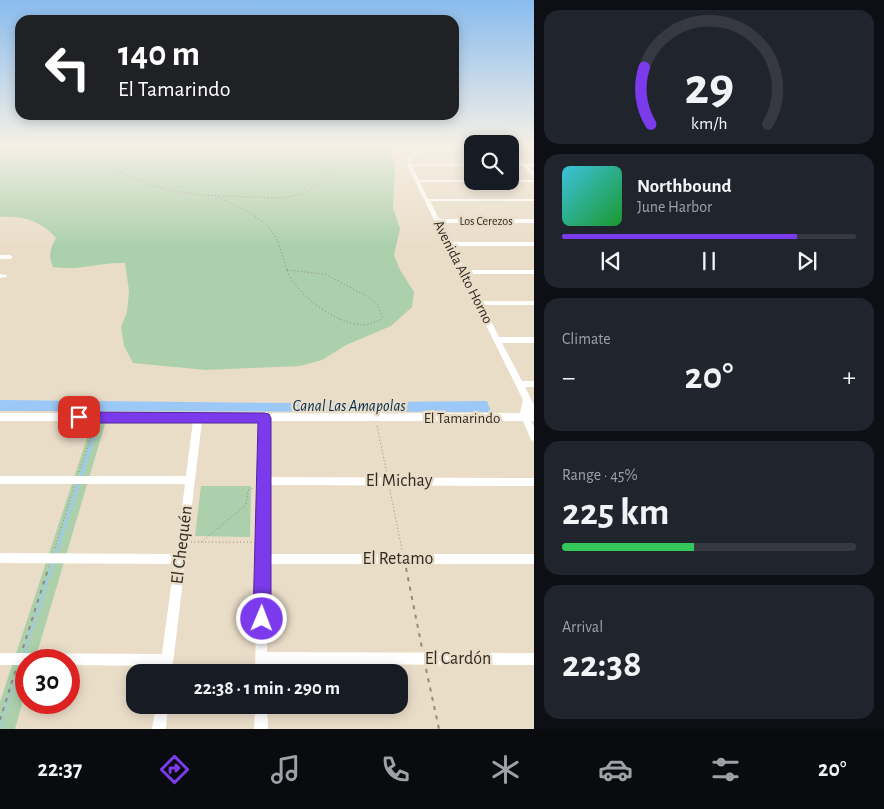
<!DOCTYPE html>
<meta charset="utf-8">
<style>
:root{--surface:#171b24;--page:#20242c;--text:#f1f3f6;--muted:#9ea1a6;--line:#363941;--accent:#7c3aed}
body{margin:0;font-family:"Alegreya Sans",sans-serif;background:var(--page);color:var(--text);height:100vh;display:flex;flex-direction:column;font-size:19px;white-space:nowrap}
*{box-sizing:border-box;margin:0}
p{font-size:16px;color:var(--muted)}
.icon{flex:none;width:28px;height:28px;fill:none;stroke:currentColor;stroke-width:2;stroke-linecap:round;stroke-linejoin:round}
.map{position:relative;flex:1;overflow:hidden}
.details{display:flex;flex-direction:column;gap:10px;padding:10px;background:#0d0f14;width:350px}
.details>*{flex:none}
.top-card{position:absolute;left:15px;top:15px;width:444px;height:105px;border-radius:15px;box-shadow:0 2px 12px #0003;background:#202124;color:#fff;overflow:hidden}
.tools{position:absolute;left:464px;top:135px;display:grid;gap:10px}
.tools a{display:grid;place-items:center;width:55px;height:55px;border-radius:10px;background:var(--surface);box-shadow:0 2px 12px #0003;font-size:25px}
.speed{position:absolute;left:15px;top:649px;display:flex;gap:10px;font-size:25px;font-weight:700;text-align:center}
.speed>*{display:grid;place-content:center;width:65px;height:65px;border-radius:50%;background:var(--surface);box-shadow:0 2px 12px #0003;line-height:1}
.speed .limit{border:8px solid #d22;background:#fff;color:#111}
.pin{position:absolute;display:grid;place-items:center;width:42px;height:42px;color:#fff;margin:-21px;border-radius:10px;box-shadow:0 2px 8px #0006}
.me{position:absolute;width:55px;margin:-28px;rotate:1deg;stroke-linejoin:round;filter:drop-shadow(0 0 4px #0008)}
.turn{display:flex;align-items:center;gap:18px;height:105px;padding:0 20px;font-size:22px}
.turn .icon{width:65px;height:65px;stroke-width:2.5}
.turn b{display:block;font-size:35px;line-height:42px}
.big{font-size:38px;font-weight:700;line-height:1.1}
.details .card{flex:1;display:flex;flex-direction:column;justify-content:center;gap:8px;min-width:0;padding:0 18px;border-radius:15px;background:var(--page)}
.details .dial{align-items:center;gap:0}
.dial svg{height:130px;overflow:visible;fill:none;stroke:var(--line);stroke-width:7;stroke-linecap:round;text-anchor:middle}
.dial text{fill:var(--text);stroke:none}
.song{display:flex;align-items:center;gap:15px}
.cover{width:60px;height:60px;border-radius:8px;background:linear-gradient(135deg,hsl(190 70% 55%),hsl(130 70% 35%))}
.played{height:5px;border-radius:2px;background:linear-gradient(90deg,var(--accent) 80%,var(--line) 80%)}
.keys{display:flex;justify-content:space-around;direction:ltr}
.heat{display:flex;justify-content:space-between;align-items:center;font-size:28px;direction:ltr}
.charge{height:8px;border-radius:4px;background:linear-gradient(90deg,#34c759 45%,var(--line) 0)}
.trip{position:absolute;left:126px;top:664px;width:282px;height:50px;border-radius:15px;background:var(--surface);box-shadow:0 2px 12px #0003;font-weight:700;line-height:50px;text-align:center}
.menu{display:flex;height:80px;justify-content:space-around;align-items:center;background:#090b0e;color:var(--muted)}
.menu .icon{width:35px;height:35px}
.menu .active{color:var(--accent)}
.menu b{font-size:22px;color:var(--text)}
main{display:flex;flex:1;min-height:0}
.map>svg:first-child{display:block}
.green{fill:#acd0ac}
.water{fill:#9bc8f6}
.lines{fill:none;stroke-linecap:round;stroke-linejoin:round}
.path-far1{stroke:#938a7b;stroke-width:1;stroke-dasharray:1 2.5;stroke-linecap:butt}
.path{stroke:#938a7b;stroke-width:2;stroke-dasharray:4 5.5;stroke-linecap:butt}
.minor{fill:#fff;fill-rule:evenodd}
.wall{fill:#7e561c}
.route{fill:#7c3aed;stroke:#51269a}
.labels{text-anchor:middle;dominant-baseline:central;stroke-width:5;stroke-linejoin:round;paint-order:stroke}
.far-street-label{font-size:12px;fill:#2f2a22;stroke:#eaddc8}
.street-label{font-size:15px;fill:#2f2a22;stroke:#eaddc8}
.water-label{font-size:16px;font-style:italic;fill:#032d51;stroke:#eaddc8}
.near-street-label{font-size:18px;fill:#2f2a22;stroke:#eaddc8}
</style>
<main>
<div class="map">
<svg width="534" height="729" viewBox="0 0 534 729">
<rect width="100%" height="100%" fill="#eaddc8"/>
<path class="green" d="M0,144H384L392,154L395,165L393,208L400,229L394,255L400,270L414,292L412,307L391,326L346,345L322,360L300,366L206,370L133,363L124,346L121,327L127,312L129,291L125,263C99,262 81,271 53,267C48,255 50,249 56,238C42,221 22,215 0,217Z
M95,414H108L35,660H26V690L15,729H0V702Z
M201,486H251L250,537L195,536Z"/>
<path class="water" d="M0,400L289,403L487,401L491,412L0,411Z
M100,412H103L0,729V726Z"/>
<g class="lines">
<path class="path-far1" d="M27,144L34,147L88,152L100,155L114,168L134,179L166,190L200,195L281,198L304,194L321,182L334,165L343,144
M0,164L9,158L7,144
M215,195C235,208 264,214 275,237C281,247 283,259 287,270
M287,270L324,274L331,277L368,297L378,305L383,318C376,322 369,325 361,325C335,323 295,294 287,270Z
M377,426L387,474
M79,472L95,426
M390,490L402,550
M191,542H254
M201,542L246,505L248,490L254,488
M55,548L74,487"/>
<path class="path" d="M406,568L422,648
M23,648L49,566
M426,669L439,729
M0,720L16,669"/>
<path class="minor" d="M510,148L534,149V151H514L525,164H534V166H528L534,173V177L523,166H510V164H521L510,152Z
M421,149H472V151H423L413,157L411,164H472V166H412L419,180H472V181H474L472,182H420L428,199H534V201H430L439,219H534V223H441L451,242H534V246H453L465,270H534V274H467L481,301H534V305H483L499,337H534V343H502L522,381H534V387H525L534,405V421H531L534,427V441L531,440L523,421H268V477L534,478V486L268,485V554H534V564H268L267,652L534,653V665L267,664V672H255L260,421H202L172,672H160L161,666L69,665V660H26V665H0V653L162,654L174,564L0,563V553L176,554L185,484H0V476H186L193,421H0V413H520L523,400L407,165L409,155Z
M510,180H534V182H508L510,181Z
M0,255H10L13,257L10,259H0Z
M0,274L6,275L7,276L6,277L0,278Z
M156,705H168L166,729H152Z
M255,705H267L268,729H254Z"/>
</g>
<path class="wall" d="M445,144H500H472V147L447,146Z"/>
<linearGradient id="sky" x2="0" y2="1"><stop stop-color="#89bcee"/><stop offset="0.59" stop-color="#f6f0e6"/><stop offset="1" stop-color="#f6f0e6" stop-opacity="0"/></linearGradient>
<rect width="534" height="246" fill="url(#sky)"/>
<path class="route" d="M79,412L264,413L269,414L271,418V619L268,625L262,627L256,625L253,619L258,423H79L74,421L72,417L74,413Z"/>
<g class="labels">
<g class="far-street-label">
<text x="486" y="221">Los Cerezos</text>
</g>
<g class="street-label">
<text transform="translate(463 272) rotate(63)">Avenida Alto Horno</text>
<text x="462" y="418">El Tamarindo</text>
</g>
<g class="water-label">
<text x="349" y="406">Canal Las Amapolas</text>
</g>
<g class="near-street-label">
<text x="399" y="481">El Michay</text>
<text transform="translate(182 545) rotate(-83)">El Chequén</text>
<text x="398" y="559">El Retamo</text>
<text x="458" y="659">El Cardón</text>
</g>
</g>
</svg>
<div class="tools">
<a><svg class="icon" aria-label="search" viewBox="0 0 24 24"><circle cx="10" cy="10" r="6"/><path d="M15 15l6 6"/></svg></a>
</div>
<div class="speed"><div class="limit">30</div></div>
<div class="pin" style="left:79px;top:417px;background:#d93025"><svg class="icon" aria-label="arrive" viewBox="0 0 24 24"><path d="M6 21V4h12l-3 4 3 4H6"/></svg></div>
<svg class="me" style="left:262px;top:619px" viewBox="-20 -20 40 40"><circle r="17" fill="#7c3aed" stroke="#fff" stroke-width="3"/><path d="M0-11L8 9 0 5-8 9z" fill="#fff"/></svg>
<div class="trip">22:38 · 1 min · 290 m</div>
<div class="top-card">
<div class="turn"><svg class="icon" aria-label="left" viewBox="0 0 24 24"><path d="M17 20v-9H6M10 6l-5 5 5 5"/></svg><div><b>140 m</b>El Tamarindo</div></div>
</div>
</div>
<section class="details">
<div class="card dial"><svg viewBox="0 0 100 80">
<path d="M14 69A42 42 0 1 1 86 69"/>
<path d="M14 69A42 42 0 0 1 10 34" stroke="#7c3aed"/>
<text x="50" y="56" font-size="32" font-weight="700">29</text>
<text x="50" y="72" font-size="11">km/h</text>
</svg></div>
<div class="card">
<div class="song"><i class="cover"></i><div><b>Northbound</b><p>June Harbor</p></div></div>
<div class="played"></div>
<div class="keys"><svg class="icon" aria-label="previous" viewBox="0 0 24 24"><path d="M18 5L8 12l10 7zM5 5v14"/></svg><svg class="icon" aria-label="pause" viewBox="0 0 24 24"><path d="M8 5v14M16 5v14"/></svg><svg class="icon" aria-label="next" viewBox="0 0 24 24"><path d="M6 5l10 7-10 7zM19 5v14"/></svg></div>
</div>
<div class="card"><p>Climate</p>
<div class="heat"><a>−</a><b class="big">20°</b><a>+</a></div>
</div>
<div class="card"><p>Range · 45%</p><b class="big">225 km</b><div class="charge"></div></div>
<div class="card"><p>Arrival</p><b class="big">22:38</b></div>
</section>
</main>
<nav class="menu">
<b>22:37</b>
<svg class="icon active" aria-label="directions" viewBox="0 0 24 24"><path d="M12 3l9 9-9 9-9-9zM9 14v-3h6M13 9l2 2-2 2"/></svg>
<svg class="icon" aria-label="music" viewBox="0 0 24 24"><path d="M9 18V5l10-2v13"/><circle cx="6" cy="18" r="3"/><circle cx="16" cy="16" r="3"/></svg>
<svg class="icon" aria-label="phone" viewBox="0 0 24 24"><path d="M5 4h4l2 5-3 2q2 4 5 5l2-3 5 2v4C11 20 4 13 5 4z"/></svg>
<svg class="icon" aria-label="climate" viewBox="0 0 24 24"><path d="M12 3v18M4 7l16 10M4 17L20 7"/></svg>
<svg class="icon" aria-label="car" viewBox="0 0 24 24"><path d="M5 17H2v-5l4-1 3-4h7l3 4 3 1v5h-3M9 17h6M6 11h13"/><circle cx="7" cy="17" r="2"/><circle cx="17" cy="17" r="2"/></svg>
<svg class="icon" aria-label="filters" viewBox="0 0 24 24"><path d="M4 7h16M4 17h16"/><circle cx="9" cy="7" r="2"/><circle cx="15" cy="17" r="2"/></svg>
<b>20°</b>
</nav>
